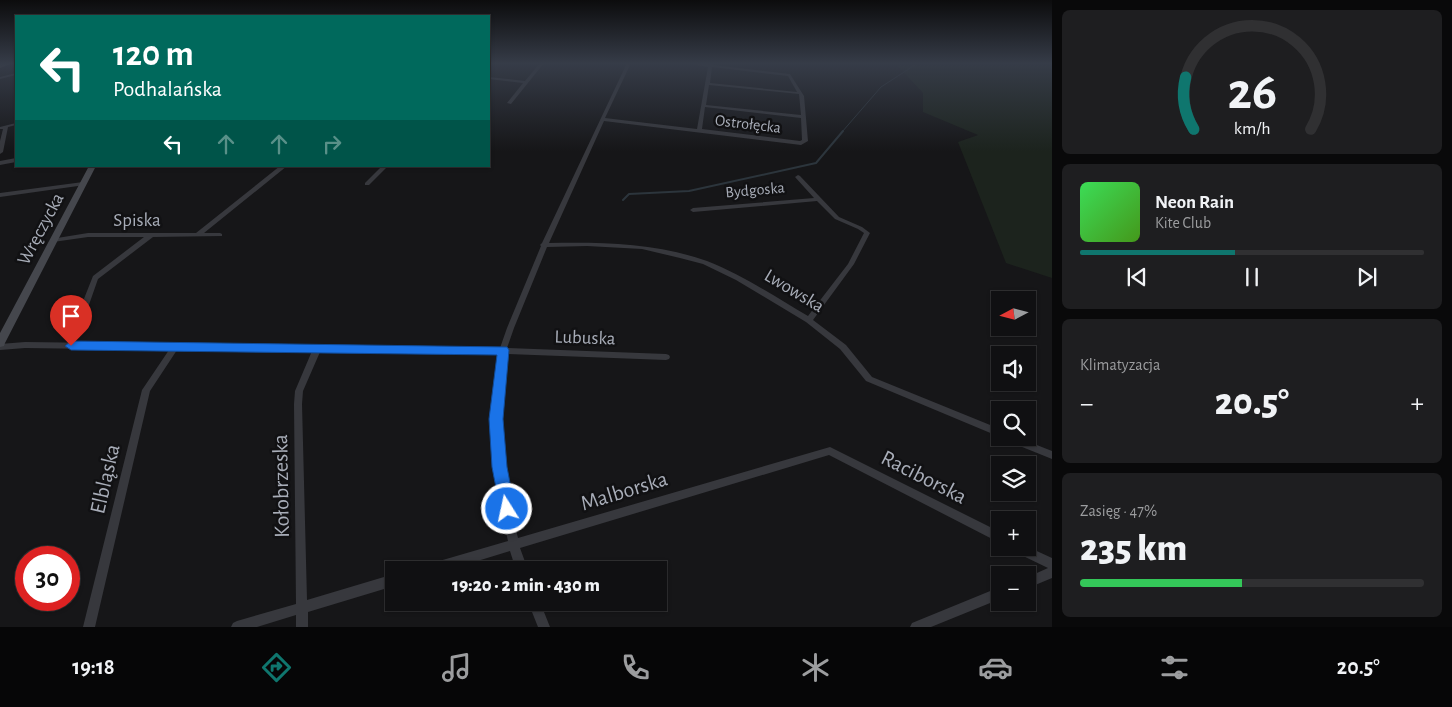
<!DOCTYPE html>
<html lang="pl">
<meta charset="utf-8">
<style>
:root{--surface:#101012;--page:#1e1e20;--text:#f1f3f6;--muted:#9c9d9f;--line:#303032;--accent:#0f766e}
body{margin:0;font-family:"Alegreya Sans",sans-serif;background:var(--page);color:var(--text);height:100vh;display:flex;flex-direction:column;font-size:19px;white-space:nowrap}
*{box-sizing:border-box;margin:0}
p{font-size:16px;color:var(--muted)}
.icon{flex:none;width:28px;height:28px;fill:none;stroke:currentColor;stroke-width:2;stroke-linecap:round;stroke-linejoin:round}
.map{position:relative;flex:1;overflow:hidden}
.side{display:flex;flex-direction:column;gap:10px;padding:10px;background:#09090a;width:400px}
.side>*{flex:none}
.banner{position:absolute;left:15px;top:15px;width:475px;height:152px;border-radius:0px;box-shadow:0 1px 4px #0004,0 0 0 1px var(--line);background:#00695c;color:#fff;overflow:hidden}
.needle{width:32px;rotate:263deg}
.buttons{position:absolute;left:991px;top:291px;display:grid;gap:10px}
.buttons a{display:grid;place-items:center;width:45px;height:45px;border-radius:0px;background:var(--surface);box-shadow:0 1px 4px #0004,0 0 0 1px var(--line);font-size:25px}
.speed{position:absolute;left:15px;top:546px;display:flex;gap:10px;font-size:25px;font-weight:700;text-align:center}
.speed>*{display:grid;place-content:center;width:65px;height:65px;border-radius:50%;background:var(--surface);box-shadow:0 1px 4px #0004,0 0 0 1px var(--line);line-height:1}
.speed .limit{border:8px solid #d22;background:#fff;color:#111}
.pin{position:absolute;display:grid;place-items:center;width:42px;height:42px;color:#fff;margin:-51px -21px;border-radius:50% 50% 50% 0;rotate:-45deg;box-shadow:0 0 5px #0007}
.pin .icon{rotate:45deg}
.me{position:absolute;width:55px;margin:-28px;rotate:350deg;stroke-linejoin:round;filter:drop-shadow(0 0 4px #0008)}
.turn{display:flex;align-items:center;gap:18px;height:105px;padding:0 15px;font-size:22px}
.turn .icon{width:65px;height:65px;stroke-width:2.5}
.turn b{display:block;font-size:35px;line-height:42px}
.lanes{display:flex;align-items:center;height:48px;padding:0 15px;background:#0003;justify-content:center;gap:25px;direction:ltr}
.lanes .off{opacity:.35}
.big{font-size:38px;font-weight:800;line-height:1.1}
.side .widget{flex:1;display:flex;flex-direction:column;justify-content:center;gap:8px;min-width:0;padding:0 18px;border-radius:8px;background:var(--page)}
.side .dial{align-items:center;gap:0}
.dial svg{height:130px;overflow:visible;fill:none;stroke:var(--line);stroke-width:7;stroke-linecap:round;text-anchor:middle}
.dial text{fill:var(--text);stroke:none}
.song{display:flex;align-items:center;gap:15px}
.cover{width:60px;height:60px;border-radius:8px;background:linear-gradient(135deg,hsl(130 70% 55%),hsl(100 70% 35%))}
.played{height:5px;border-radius:2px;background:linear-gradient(90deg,var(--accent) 45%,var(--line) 45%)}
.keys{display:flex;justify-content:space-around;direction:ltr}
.heat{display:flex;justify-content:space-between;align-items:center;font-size:28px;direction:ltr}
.charge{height:8px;border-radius:4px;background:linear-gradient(90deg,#34c759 47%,var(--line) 0)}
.trip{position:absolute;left:385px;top:561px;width:282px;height:50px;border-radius:0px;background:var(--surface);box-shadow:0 1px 4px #0004,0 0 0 1px var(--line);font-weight:800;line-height:50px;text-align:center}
.tab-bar{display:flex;height:80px;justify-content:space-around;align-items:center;background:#060607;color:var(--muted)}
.tab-bar .icon{width:35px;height:35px}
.tab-bar .active{color:var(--accent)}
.tab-bar b{font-size:22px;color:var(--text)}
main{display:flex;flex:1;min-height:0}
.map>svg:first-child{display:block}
.green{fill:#1c231d}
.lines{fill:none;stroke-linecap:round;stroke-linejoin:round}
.stream-far1{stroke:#2c353c;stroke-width:1}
.stream{stroke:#2c353c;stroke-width:2}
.street{fill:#37383d;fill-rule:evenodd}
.secondary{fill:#45474d;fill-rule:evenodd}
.primary{fill:#53555c;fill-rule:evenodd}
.route{fill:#1a73e8;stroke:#114b97}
.labels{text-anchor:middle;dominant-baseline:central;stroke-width:5;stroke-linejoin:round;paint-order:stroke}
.far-street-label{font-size:16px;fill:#a8adb8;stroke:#111113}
.street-label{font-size:19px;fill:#a8adb8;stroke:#111113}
.near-street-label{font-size:22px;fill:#a8adb8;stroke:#111113}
</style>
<main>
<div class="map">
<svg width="1052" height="627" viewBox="0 0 1052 627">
<rect width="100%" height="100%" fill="#161618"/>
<path class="green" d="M895,63H1052V278L1006,263L958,142L978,135L923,112V93Z"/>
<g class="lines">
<path class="stream-far1" d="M842,132L881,87L918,63"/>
<path class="stream" d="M623,200L629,194L689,191L816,163L843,131"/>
<path class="street" d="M540,63H544L511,104L507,103L523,83L489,79V77L525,81Z
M627,63H631L605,118L697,129L708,67L686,63L709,64L713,63V65L790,74L804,96L808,141L801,145L604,121L549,243C602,242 656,243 707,261C743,275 775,297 808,316L848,264L864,233L858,229L835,219L817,201L693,212L690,210L693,208L814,198L795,177L798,175L800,176L839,217L862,227L870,233L854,264L813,320L846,345L872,377L1000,429V437L866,381L840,349L806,322L736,280L703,264L680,258L642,249L587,246L547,247L514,328L507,348L666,354L669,355L670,357L669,359L666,360L506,354C496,415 502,478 518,538L830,447L1000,532V543L829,455L520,548L528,570H516L510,551L448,570H423L425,566L429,564L508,541C493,480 487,416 498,354L320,352L303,391L302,404L307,600L394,574V586L308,612V627H296V615L257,627H231L233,623L237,621L296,604L294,404L295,391L312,351L177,350L150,391L95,627H83L142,390L169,350L25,348L0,350V344L25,342L500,348L507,328L541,246L540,245L542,243ZM712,67L788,76L797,92L710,83ZM709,85L799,94L801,115L706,105ZM705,107L801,118L802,140L800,141L702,129Z
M16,73V75L0,79V77Z
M16,123V125L8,127L3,152L0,154V141L3,129H0V127Z
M16,158V162L0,165V161Z
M280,166H287L204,233H220L222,234V236L153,237L98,279L84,319L83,321H77L76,319L93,276L144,237H88L53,242L51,241L50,240L51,239L88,233H196Z
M382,166H388L369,185H365V183Z
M83,182L86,184L85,185L0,197V193Z
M1005,438H1019L1052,451V459L1007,441Z
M1028,547L1052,558V578L1028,588V577L1048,568L1015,552L1014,548H1028Z
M1000,587V599L931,627H910L912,623Z
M528,602H540L550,627H538Z"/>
<path class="secondary" d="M89,166H96L5,343L4,346L0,347V333Z"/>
<path class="primary" d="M3,63H13L0,68V64Z"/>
</g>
<linearGradient id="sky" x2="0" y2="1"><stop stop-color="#0c0c0d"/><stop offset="0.42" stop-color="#363c48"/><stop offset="1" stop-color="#363c48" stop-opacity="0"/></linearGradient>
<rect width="1052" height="151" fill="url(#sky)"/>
<path class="route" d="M71,341L507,347L509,350L503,419L507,467L515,509L512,514L507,516L501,514L492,467L489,419L497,355L71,350L65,346Z"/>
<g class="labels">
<g class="far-street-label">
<text transform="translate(748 124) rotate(7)">Ostrołęcka</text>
<text transform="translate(755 190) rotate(-5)">Bydgoska</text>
</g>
<g class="street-label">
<text x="137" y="220">Spiska</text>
<text transform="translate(41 229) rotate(-62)">Wręczycka</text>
<text transform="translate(794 291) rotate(31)">Lwowska</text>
<text transform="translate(585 338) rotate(2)">Lubuska</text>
</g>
<g class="near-street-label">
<text transform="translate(924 477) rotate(27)">Raciborska</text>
<text transform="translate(105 479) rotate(-77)">Elbląska</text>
<text transform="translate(281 486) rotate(-91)">Kołobrzeska</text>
<text transform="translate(624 491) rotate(-17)">Malborska</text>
</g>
</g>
</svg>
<div class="buttons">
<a><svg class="needle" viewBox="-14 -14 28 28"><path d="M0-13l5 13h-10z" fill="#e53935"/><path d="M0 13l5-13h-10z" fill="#9c9d9f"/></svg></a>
<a><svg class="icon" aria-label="sound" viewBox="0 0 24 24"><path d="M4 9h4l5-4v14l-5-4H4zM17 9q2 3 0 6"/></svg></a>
<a><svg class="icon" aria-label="search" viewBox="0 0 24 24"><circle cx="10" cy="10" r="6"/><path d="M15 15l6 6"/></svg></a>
<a><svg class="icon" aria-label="layers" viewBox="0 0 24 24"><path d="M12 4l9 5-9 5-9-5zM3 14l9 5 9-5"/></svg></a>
<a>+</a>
<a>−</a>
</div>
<div class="speed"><div class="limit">30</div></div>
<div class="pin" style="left:71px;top:346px;background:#d93025"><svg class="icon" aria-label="arrive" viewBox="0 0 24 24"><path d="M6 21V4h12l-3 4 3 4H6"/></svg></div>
<svg class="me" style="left:507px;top:509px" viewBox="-20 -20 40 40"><circle r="17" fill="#1a73e8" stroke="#fff" stroke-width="3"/><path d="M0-11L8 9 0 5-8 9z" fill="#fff"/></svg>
<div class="trip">19:20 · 2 min · 430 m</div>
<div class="banner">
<div class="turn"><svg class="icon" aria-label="left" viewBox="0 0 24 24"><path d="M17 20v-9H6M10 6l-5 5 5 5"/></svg><div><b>120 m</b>Podhalańska</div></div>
<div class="lanes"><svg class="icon" aria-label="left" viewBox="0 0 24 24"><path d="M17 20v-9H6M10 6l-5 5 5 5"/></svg><svg class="icon off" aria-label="ahead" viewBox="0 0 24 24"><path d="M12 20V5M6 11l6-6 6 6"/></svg><svg class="icon off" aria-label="ahead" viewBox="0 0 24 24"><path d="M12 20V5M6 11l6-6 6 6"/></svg><svg class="icon off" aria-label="right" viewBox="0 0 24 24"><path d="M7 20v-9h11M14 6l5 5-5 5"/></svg></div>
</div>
</div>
<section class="side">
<div class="widget dial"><svg viewBox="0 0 100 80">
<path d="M14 69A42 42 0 1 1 86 69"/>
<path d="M14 69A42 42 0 0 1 9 37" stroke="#0f766e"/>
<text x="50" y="56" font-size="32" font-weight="700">26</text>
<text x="50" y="72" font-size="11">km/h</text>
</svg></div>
<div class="widget">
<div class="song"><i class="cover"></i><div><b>Neon Rain</b><p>Kite Club</p></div></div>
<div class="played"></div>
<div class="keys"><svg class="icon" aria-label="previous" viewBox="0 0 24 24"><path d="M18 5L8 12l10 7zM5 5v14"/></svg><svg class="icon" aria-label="pause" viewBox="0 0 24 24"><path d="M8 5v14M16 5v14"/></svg><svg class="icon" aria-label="next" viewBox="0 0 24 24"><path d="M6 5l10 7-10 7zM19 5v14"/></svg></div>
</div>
<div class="widget"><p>Klimatyzacja</p>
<div class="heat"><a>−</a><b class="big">20.5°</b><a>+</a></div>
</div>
<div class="widget"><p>Zasięg · 47%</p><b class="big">235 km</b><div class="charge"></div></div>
</section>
</main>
<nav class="tab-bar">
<b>19:18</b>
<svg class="icon active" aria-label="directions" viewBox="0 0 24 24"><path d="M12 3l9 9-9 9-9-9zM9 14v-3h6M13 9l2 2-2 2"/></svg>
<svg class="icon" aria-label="music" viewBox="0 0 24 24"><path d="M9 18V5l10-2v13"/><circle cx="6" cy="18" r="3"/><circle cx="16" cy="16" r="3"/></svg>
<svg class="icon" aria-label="phone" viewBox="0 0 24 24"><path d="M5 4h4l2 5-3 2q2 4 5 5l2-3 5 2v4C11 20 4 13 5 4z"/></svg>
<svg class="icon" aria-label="climate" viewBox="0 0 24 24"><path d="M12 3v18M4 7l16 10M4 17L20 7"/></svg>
<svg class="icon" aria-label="car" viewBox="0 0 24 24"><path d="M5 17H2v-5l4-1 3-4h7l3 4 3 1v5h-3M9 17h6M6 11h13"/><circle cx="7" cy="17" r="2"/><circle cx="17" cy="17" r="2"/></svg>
<svg class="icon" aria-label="filters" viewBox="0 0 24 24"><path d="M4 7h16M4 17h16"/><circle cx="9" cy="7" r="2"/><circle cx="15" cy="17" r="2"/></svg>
<b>20.5°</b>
</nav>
